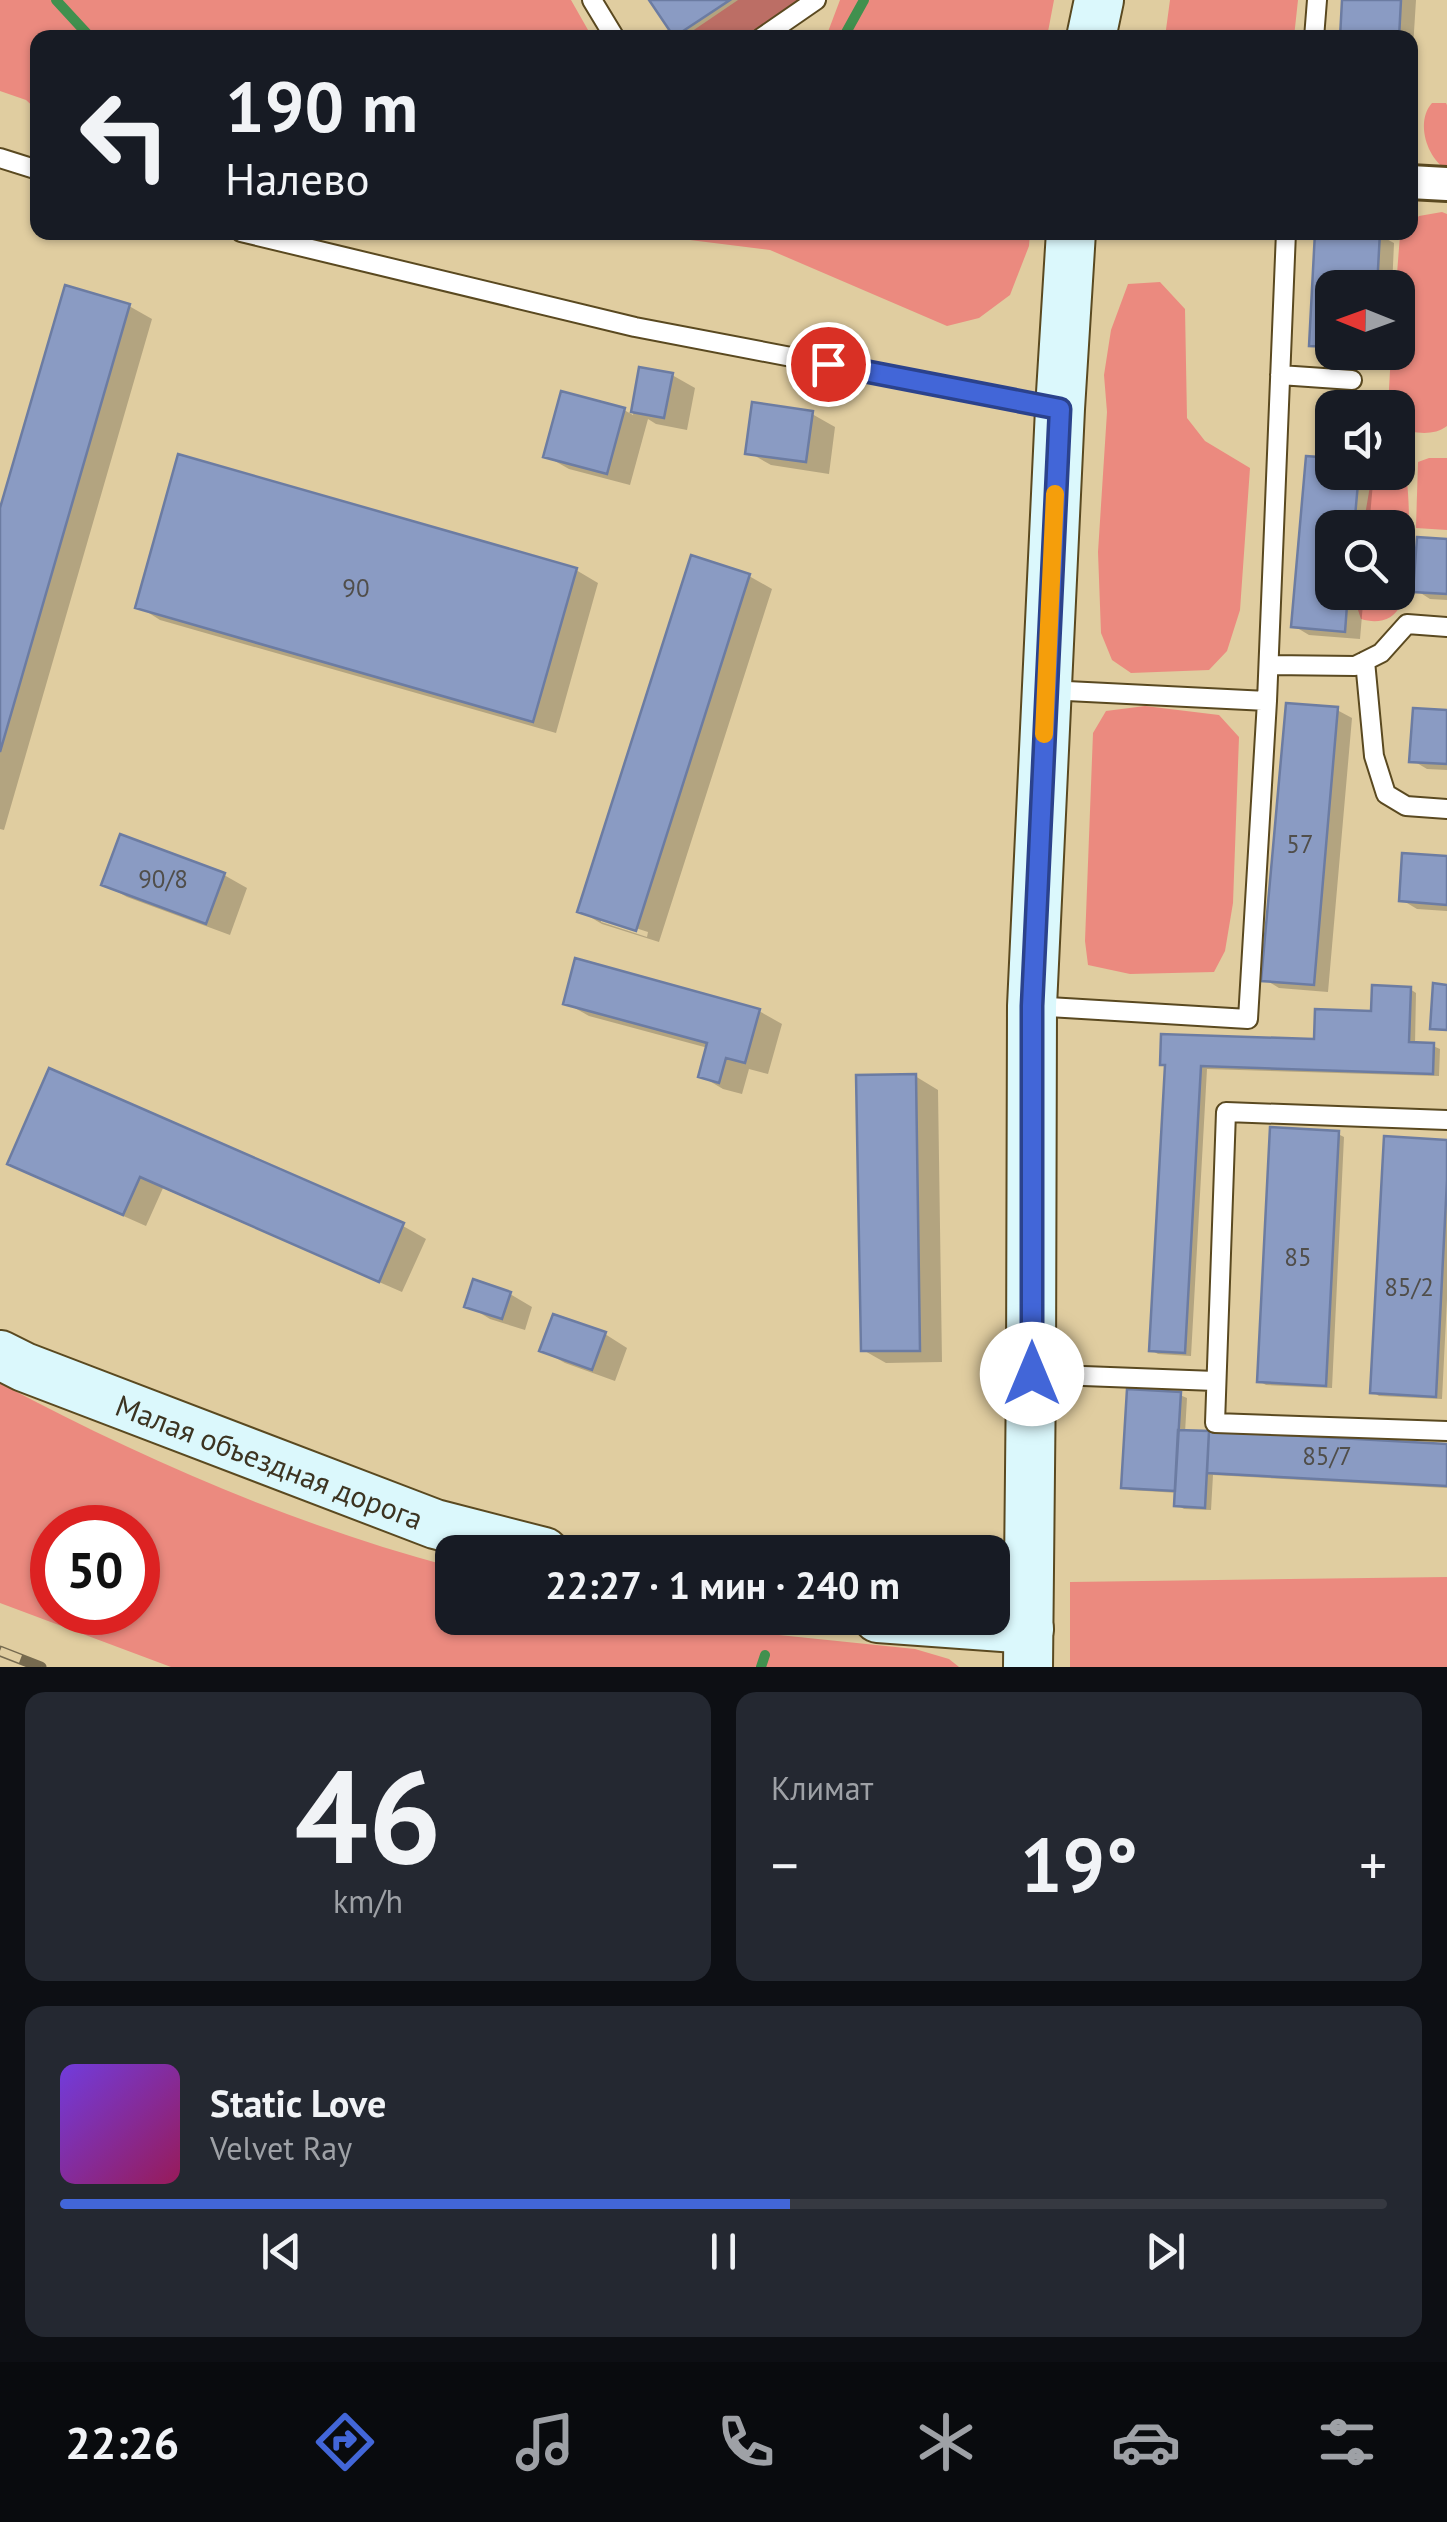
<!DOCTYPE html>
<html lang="ru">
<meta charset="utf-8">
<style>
:root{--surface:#171b24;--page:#242831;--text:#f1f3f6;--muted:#9ea1a6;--line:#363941;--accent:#4266d8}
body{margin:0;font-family:"PT Sans",sans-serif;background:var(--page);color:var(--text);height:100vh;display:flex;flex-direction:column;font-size:38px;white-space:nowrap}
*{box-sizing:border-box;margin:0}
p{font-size:32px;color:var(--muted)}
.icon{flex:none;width:55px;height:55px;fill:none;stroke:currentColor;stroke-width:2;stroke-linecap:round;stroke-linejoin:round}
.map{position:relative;height:1667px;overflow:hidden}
.sheet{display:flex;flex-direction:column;gap:25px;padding:25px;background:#0d0f14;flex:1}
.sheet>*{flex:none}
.top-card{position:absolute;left:30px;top:30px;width:1388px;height:210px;border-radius:20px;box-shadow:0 2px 8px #0004;background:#171b24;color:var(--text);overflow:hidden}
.needle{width:65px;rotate:271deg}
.tools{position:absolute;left:1315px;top:270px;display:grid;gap:20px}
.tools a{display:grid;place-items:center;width:100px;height:100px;border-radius:20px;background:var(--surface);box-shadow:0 2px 8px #0004;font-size:50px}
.speed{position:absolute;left:30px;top:1505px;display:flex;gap:20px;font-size:50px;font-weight:700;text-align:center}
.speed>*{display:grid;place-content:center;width:130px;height:130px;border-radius:50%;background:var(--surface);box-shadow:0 2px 8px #0004;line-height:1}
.speed .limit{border:15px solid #d22;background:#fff;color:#111}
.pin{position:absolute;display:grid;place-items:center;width:85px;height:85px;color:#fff;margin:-42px;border:5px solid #fff;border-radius:50%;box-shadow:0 2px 10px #0007}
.me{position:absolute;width:110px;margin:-55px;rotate:0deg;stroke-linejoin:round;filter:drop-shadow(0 0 8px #0008)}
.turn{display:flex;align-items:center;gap:35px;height:210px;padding:0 30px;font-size:45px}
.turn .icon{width:130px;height:130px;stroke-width:2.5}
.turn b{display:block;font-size:70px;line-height:85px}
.big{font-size:75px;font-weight:700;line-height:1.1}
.sheet .tile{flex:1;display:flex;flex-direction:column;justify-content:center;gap:15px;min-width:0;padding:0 35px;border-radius:20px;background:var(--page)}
.sheet .dial{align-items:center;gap:0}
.dial b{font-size:130px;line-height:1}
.song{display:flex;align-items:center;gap:30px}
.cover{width:120px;height:120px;border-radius:15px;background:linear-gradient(135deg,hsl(260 70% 55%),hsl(330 70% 35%))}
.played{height:10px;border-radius:5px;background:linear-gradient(90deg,var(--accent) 55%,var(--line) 55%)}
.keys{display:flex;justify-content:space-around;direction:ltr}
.heat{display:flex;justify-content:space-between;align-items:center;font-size:55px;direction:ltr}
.sheet .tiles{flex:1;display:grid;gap:25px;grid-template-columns:1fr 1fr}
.tile:last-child{grid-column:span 2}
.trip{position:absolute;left:435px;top:1535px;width:575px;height:100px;border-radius:20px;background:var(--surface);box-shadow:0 2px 8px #0004;font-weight:700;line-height:100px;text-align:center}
.dock{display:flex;height:160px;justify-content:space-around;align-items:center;background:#090b0e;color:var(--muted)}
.dock .icon{width:70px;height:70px}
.dock .current{color:var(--accent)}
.dock b{font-size:45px;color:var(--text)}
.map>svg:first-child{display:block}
.green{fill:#eb8a7f;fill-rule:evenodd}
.shadow{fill:#0003;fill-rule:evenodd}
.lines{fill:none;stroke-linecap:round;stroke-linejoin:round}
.stream{stroke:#41904e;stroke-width:10}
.building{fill:#8a9bc3;stroke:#6c7ca2;stroke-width:2.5}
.lane-casing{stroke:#5a4920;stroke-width:22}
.street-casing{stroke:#5a4920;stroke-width:38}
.secondary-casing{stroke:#5a4920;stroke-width:52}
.lane{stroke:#fff;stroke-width:18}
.street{stroke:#fff;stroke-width:32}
.secondary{stroke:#dbf8fc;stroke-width:48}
.rail-casing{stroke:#766a4f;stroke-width:11}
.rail{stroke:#e0cda0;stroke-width:8;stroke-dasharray:22;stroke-linecap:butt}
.route-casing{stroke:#2b428c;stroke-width:25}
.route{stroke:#4266d8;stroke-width:18}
.slow{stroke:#f59e0b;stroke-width:18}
.labels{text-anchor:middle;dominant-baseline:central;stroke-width:9;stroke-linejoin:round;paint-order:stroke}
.number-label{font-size:25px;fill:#504e4a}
.street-label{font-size:30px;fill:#3c3422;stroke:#e0cda0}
</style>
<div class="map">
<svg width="1447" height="1667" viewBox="0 0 1447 1667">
<rect width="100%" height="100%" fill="#e0cda0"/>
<path class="green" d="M0,0H571L592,37L38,38L37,110L26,100L0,91Z
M738,0H806L748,37L682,38Z
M840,0H1054L1047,37H826Z
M1170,0H1298L1294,37H1165Z
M1432,103H1446L1447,105V170C1427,158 1415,122 1432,103Z
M1442,212L1447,214V426C1433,437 1414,432 1398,430V408L1388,407L1391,353L1398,352L1396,287L1400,235L1410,232V225L1419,216Z
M634,233L1030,232V233L1029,246L1010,295L979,318L947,326L770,250Z
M1160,282L1185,309L1187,418L1205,441L1250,468L1240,610L1227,651L1209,670L1131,673L1112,660L1101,633L1098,552L1107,412L1104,375L1111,330L1128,284Z
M1429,458H1447V530L1416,528L1418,462Z
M1398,461C1399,463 1402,465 1403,467C1413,484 1409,584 1401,604C1394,621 1377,624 1361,619L1357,607L1358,593L1398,592V528L1363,527L1370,486L1379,473L1398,472Z
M1145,706L1219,715L1239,737L1233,903L1225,951L1214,972L1130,974L1088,965L1085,941L1093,733L1106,711Z
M0,1383C144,1460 295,1525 452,1567V1618H659L711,1628L915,1649L949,1659L959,1667H171L0,1603ZM52,1528H138V1612H52Z
M1447,1577V1667H1070V1582Z"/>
<path class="shadow" d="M652,0H809L752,38H680L676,35Z
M1345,0H1416L1410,96V38H1343Z
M1317,232L1379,235L1394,243L1392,288H1332V352H1389V356L1327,353L1312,344Z
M129,306L152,319L4,830L0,829V517Z
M641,370L672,375L695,388L687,430L656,424L648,419L630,485L569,469L546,456L624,410L633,415Z
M812,414L835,427L829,474L771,465L748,452Z
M1308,458L1332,461V472H1374L1369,528H1332V592H1364L1360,639L1309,635L1294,626Z
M1447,542V600L1430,599L1416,590Z
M693,558L749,576L772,589L659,942L602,924L580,911ZM601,917L648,932L647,937L601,922Z
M576,570L598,583L556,733L160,620L138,606Z
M1337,710L1352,718L1328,992L1279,988L1264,979Z
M1447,713V770L1427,769L1412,760Z
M121,837L224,875L247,888L230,935L127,897L104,884Z
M1447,859V911L1417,909L1402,900Z
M1410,989L1416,993L1415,1045L1433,1046L1440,1049L1439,1076L1207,1069L1191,1356L1158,1354L1151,1350L1167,1066L1163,1064L1317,1042L1374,1014Z
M566,1003L759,1011L782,1024L768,1074L749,1069L742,1094L723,1089L701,1076L708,1048L589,1016Z
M50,1072L403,1226L426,1239L402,1292L163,1188L146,1226L33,1176L11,1163Z
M915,1076L938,1090L942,1362L886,1363L863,1350Z
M1338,1134L1344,1137L1332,1388L1266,1385L1259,1381Z
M1447,1142V1299L1442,1399L1379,1396L1373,1392Z
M510,1294L532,1307L525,1330L490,1319L467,1305Z
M605,1334L627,1348L615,1381L565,1363L542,1350Z
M1180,1395L1187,1398L1185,1433L1447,1446V1488L1213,1475L1211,1510L1184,1509L1177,1505L1178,1493L1130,1490L1124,1486Z"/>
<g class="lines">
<path class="stream" d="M56,0L91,38
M843,38L864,0
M761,1667L765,1655"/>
</g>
<path class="building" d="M649,0H730L674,37Z
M1342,0H1401L1399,38H1340Z
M1315,232H1380L1377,288H1332V347L1309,346Z
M65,285L130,304L0,752V508Z
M639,367L673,373L664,418L631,412Z
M561,391L625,408L607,474L543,457Z
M752,402L813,411L806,462L745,454Z
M178,454L577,568L533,722L135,608Z
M1306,456L1332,458V472H1359L1354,528H1332V592H1348L1345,632L1291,627Z
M1417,537L1447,539V594L1413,592Z
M691,555L750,574L636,931L577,912Z
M1286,703L1338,707L1314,985L1261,981Z
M1413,708L1447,710V764L1409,762Z
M120,834L225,873L206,924L101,885Z
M1402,853L1447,856V905L1399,901Z
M575,958L760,1009L745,1063L726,1058L719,1083L698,1077L707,1043L563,1004Z
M1433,983L1447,985V1030L1430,1029Z
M1372,985L1411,987L1409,1042L1434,1043L1433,1074L1201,1066L1185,1353L1149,1351L1165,1065H1160L1161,1034L1314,1039L1315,1009L1371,1011Z
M49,1068L404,1223L379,1282L140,1177L123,1215L7,1164Z
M916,1074L920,1351H861L856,1075Z
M1270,1127L1339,1131L1326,1386L1257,1382Z
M1384,1136L1447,1140V1180L1436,1397L1370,1393Z
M473,1279L511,1292L502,1319L464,1307Z
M553,1314L606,1332L592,1370L539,1351Z
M1127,1389L1181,1392L1175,1491L1121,1488Z
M1178,1430L1209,1431L1205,1508L1174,1506Z
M1209,1431L1447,1444V1486L1207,1473Z"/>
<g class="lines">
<g class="lane-casing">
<path id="lane" d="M592,0L615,38
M761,38L816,0
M1314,38L1317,0
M0,158L38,170
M241,232L635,327L1057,408
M1280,375L1352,380
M1365,661L1374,756L1386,794L1406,806L1447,809
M1269,665L1355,666L1381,653L1407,624L1447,627
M1047,690L1267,701
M1032,1006L1248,1019L1267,701L1286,232
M1447,1120L1226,1112L1215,1423L1447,1431
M1031,1374L1215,1381"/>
</g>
<g class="street-casing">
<path id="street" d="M1410,182L1447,184"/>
</g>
<g class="secondary-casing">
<g id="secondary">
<path d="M1091,38L1099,0"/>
<path id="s1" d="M0,1355L24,1367L435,1524L544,1552"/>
<path d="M878,1618L1029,1629"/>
<path d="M1028,1667L1031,1374L1032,1006L1060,409L1071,232"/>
</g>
</g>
<use href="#lane" class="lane"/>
<use href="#street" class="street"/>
<use href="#secondary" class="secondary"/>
<g class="rail-casing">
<path id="rail" d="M0,1651L41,1667"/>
</g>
<use href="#rail" class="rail"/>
</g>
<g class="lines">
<g class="route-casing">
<path id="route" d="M828,364L1060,409L1032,1006V1374"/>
</g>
<use href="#route" class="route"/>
<path class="slow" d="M1044,734L1055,494"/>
</g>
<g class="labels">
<g class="number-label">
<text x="356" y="588">90</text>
<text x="1300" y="844">57</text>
<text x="163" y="879">90/8</text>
<text x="1298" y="1257">85</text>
<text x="1409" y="1287">85/2</text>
<text x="1327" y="1456">85/7</text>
</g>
<g class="street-label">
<text stroke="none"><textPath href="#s1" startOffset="290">Малая объездная дорога</textPath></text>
</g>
</g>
</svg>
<div class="tools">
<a><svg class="needle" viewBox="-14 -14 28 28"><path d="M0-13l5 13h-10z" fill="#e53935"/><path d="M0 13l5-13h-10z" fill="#9ea1a6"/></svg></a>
<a><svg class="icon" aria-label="sound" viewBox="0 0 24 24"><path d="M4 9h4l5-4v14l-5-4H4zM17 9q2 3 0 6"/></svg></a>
<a><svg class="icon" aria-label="search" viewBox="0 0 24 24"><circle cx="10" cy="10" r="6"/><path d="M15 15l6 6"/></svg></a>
</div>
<div class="speed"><div class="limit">50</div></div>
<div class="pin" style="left:828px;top:364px;background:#d93025"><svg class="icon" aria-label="arrive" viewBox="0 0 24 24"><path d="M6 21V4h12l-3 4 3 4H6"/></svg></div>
<svg class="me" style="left:1032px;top:1374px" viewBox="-20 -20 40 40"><circle r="19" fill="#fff"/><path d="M0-13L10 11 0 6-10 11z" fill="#4266d8"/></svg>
<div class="trip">22:27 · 1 мин · 240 m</div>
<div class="top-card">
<div class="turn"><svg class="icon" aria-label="left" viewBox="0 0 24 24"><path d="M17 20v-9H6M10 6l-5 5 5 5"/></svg><div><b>190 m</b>Налево</div></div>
</div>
</div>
<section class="sheet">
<div class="tiles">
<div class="tile dial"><b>46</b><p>km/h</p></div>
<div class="tile"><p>Климат</p>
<div class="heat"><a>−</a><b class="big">19°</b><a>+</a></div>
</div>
<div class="tile">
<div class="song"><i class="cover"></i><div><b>Static Love</b><p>Velvet Ray</p></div></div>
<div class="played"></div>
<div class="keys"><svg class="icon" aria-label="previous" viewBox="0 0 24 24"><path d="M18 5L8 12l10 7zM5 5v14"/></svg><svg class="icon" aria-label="pause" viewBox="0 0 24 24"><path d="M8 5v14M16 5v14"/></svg><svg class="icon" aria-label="next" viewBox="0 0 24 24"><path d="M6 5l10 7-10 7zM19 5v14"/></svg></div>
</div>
</div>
</section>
<nav class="dock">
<b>22:26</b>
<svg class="icon current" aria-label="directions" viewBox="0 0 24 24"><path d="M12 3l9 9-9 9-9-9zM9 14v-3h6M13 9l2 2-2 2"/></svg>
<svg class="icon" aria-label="music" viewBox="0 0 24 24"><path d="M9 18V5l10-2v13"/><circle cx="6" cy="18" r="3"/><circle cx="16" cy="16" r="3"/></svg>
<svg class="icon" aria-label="phone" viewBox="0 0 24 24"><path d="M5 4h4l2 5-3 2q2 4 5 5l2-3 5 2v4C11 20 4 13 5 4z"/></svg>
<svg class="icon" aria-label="climate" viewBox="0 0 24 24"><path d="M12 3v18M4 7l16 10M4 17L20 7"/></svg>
<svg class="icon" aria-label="car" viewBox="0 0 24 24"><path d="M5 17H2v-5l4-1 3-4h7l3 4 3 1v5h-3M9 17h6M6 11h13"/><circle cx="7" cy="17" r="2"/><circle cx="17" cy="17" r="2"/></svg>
<svg class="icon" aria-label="filters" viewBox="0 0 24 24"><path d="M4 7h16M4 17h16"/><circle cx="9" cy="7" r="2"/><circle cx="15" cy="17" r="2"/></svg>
</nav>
